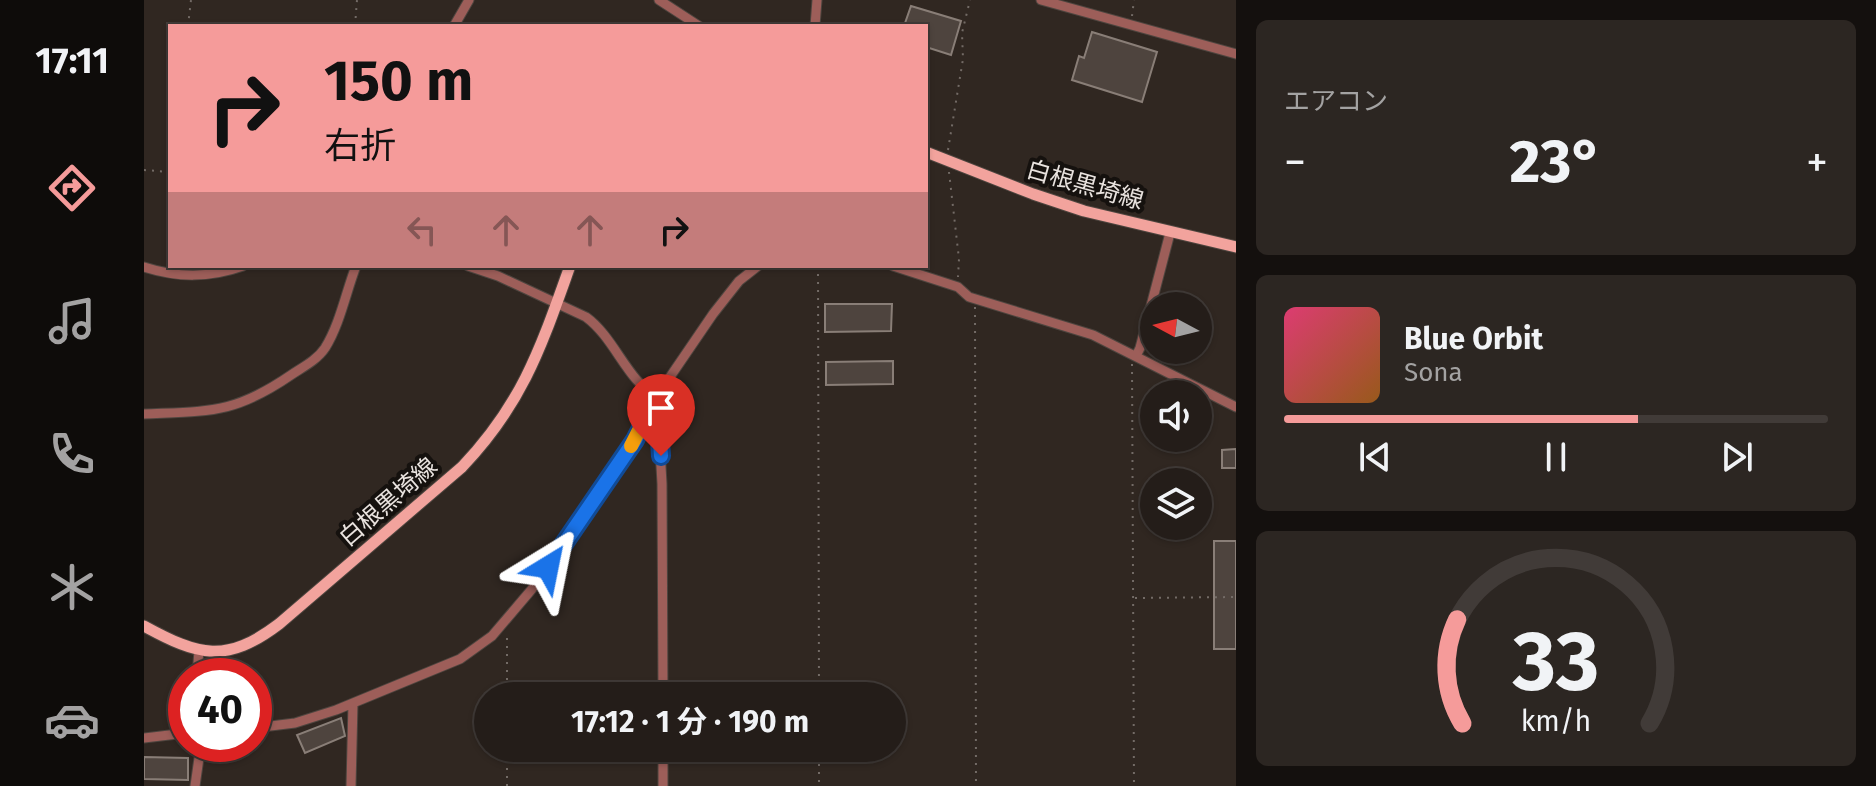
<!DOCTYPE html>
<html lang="ja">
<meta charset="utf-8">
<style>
:root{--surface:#241d19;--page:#2c2622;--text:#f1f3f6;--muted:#a3a2a2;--line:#413b38;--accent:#f59b9a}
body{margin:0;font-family:"Fira Sans","Noto Sans JP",sans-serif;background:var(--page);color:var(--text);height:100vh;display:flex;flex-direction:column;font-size:30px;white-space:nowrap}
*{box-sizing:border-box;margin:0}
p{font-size:26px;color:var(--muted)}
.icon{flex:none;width:44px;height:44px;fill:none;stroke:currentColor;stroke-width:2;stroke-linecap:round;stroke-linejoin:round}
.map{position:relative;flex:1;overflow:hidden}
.drawer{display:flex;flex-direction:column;gap:20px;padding:20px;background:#14100e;width:640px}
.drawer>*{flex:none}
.hud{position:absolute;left:24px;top:24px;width:760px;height:244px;border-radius:0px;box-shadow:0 2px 6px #0004,0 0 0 2px var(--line);background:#f59b9a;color:#111;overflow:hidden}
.needle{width:52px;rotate:277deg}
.fabs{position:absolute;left:996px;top:292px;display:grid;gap:16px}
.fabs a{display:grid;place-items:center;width:72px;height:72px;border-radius:50%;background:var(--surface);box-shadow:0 2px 6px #0004,0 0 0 2px var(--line);font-size:40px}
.speed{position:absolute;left:24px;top:658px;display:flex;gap:16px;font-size:40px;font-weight:700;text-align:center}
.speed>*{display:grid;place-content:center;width:104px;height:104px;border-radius:50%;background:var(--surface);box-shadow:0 2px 6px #0004,0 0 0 2px var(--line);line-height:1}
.speed .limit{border:12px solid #d22;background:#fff;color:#111}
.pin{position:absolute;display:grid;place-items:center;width:68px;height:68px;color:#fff;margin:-82px -34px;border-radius:50% 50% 50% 0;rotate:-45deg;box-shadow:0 0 8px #0007}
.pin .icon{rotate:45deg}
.me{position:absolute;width:88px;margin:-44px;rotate:35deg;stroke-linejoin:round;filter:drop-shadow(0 0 6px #0008)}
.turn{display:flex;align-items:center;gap:28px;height:168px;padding:0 24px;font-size:36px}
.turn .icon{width:104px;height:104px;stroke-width:2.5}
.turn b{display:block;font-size:56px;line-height:68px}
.lanes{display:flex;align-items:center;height:76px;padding:0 24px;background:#0003;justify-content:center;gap:40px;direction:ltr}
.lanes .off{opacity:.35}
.big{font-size:60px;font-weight:700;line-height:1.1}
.drawer .widget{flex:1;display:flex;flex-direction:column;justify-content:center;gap:12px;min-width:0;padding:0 28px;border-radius:12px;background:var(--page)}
.drawer .dial{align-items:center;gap:0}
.dial svg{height:208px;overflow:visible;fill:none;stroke:var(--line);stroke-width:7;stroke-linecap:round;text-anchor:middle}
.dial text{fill:var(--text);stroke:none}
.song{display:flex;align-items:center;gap:24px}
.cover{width:96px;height:96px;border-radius:12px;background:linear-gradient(135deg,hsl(340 70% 55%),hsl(30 70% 35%))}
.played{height:8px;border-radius:4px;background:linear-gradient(90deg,var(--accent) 65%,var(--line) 65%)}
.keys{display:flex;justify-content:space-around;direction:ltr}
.heat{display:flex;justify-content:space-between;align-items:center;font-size:44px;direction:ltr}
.trip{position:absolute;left:330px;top:682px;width:432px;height:80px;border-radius:40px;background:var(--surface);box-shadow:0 2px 6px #0004,0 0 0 2px var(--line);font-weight:700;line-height:80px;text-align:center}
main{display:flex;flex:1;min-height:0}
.tab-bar{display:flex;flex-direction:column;width:144px;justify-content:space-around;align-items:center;background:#0e0c0a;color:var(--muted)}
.tab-bar .icon{width:56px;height:56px}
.tab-bar .active{color:var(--accent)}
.tab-bar b{font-size:36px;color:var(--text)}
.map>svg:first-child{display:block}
.building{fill:#4e443e;stroke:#897e77;stroke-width:2}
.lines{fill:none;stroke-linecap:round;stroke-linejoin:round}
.minor-casing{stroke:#4e453f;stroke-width:11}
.major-casing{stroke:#4e453f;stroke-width:13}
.path{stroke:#736b66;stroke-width:2;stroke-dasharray:2 6;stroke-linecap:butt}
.minor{stroke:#9d5e59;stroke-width:9}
.major{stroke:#f2a39d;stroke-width:11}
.route-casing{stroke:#114b97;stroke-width:20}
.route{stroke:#1a73e8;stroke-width:14}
.slow{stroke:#f59e0b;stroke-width:14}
.labels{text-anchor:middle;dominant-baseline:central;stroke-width:8;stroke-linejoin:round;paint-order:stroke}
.street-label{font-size:24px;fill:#e9e3df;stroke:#15110e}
</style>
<main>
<nav class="tab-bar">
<b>17:11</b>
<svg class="icon active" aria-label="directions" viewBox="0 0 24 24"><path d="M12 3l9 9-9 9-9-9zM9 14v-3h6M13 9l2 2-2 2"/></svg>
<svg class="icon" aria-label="music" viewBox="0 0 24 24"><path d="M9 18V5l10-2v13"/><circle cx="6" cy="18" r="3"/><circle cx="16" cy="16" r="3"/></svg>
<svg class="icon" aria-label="phone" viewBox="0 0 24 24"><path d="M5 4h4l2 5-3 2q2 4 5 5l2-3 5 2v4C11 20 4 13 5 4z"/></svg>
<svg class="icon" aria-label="climate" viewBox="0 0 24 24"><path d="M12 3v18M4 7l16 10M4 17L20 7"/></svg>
<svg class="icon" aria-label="car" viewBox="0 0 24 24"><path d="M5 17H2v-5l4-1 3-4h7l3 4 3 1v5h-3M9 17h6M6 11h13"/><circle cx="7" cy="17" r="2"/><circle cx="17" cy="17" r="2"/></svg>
</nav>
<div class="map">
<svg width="1092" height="786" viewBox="0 0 1092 786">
<rect width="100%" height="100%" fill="#302721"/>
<path class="building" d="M767,6L817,21L807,55L782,47V26H760Z
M948,32L1013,52L998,102L928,80L935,56L940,58Z
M681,304H748L747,331L681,332Z
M749,361V384L682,385V362Z
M1092,449V468H1078V450Z
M1070,541H1092V649H1070Z
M197,718L201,736L161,753L153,735Z
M0,757L44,758V780L0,779Z"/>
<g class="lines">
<g class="minor-casing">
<path id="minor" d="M515,0L555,26
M897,0L1092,54
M310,26L325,0
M671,26L673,0
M324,266L354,276L442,317C471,338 484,383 513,396
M749,266L814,287L825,297L949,335L1092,407
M0,267C34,278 65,278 99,266
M992,356L996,348L1026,233
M513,396L518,484L519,696
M0,414C66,411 90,414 147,375C159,367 173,360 181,348C196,324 202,292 212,266
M53,676L55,650
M110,728L151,723L192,710L316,659L348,636L388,589L435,523L491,440L513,396L569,314L595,281L614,266
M0,738L42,733
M51,786L57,744
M207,786L209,703
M519,786V748"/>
</g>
<g class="major-casing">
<path id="major" d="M782,152L889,194L940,211L1092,247
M0,626C55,656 82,664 135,624L318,467C379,403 397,347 426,266"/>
</g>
<path class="path" d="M988,16L990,0
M44,26L47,0
M211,26L213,0
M804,150L819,59L818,33L826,0
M0,170L26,172
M805,172L815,259L814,277
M674,266L675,696
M831,307L832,786
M988,364L990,786
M991,598L1092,597
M363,696V632
M675,748V786
M363,786V748"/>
<use href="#minor" class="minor"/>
<use href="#major" class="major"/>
</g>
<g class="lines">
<g class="route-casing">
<path id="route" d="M404,567L491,440L513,396L517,456"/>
</g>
<use href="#route" class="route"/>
<path class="slow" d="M487,446L511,399"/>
</g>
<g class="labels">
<g class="street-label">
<text transform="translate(941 185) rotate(16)">白根黒埼線</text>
<text transform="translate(244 502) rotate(-41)">白根黒埼線</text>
</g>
</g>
</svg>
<div class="fabs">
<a><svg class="needle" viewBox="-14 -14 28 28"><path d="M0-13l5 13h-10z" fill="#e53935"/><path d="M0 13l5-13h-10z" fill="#a3a2a2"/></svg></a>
<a><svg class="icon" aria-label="sound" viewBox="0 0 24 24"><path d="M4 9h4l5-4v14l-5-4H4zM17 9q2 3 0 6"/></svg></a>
<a><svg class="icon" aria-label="layers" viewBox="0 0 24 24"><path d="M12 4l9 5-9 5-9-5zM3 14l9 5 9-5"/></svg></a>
</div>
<div class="speed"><div class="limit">40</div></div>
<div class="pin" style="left:517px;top:456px;background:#d93025"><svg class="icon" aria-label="arrive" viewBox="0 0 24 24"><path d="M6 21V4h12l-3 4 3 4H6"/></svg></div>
<svg class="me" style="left:404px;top:567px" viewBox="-20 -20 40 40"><path d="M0-17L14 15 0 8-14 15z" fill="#1a73e8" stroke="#fff" stroke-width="4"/></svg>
<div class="trip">17:12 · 1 分 · 190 m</div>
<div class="hud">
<div class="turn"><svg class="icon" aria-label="right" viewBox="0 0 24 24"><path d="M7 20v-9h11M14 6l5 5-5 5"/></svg><div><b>150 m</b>右折</div></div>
<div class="lanes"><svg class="icon off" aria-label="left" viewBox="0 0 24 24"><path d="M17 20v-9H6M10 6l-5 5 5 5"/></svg><svg class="icon off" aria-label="ahead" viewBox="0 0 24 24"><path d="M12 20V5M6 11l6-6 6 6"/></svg><svg class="icon off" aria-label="ahead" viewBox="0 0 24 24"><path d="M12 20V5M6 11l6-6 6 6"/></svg><svg class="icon" aria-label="right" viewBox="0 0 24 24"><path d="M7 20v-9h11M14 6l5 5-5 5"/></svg></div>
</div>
</div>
<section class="drawer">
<div class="widget"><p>エアコン</p>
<div class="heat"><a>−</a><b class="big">23°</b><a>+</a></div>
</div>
<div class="widget">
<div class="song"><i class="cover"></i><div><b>Blue Orbit</b><p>Sona</p></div></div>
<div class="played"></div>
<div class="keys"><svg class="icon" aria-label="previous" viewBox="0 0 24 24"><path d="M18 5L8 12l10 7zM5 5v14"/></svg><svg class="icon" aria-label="pause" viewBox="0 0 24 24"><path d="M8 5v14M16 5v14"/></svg><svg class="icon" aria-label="next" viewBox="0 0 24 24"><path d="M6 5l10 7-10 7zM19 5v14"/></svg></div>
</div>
<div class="widget dial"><svg viewBox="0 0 100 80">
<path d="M14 69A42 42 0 1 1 86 69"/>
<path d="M14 69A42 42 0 0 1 12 29" stroke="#f59b9a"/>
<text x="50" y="56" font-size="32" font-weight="700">33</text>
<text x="50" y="72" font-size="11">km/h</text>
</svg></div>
</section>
</main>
